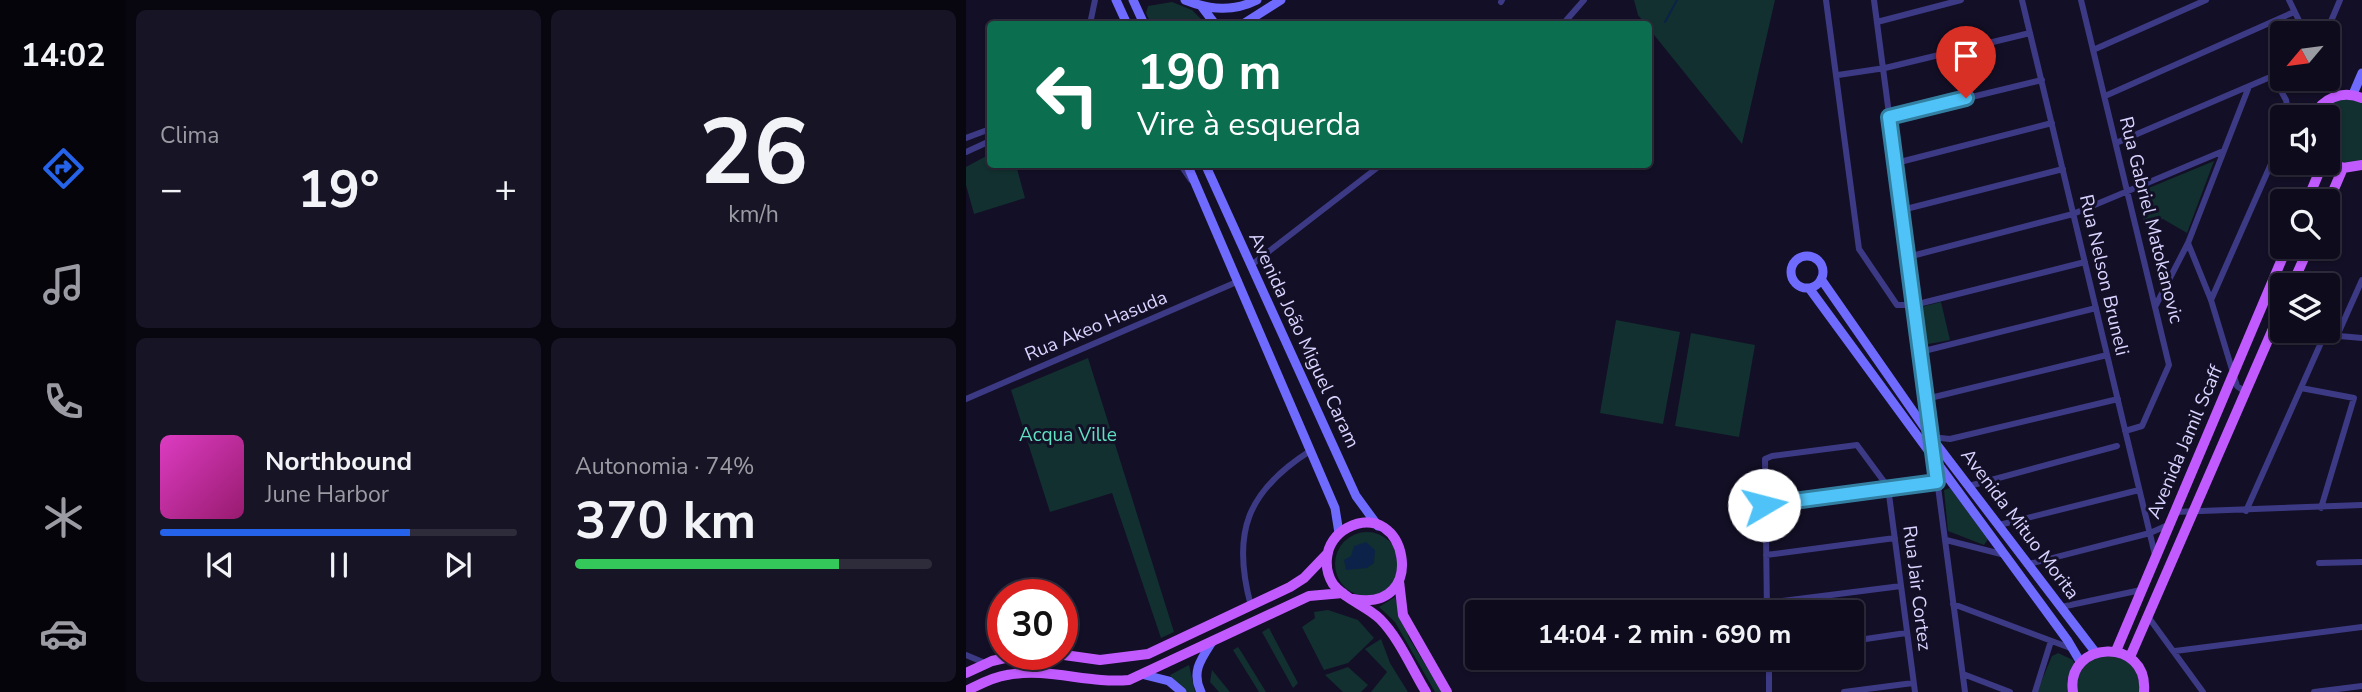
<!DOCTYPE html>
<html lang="pt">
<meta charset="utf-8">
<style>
:root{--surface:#0e0b1c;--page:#171425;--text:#f1f3f6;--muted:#9b9ba3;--line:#2e2b3b;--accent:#2563eb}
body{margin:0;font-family:"Nunito Sans",sans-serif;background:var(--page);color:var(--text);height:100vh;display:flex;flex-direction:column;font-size:26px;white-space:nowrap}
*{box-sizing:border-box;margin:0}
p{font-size:23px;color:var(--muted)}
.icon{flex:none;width:38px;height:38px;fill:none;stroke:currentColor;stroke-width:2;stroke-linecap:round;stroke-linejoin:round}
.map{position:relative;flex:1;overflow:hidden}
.panel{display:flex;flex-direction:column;gap:10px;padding:10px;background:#08060f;width:840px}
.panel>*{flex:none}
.top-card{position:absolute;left:21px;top:21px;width:665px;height:147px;border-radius:7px;box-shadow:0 2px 5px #0004,0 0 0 2px var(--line);background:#0b6e4f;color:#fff;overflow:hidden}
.needle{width:46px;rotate:241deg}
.controls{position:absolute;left:1304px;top:21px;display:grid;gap:14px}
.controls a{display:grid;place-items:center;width:70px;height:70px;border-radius:7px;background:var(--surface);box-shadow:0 2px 5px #0004,0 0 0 2px var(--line);font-size:35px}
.speed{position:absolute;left:21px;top:579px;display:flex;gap:14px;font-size:35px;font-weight:700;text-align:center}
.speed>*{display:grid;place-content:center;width:91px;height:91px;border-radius:50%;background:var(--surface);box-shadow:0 2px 5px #0004,0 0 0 2px var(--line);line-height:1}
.speed .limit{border:10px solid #d22;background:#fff;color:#111}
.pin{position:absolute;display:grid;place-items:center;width:60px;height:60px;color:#fff;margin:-72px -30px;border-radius:50% 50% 50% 0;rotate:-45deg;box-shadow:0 0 7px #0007}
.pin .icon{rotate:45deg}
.me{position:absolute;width:77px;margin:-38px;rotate:82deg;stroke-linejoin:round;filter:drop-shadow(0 0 5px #0008)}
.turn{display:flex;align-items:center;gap:24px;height:147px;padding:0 35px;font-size:32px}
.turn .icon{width:91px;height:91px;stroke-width:2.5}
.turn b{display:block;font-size:49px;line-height:60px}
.big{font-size:52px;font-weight:700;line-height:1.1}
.panel .tile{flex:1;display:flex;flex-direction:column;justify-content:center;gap:10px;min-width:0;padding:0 24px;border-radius:10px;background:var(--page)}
.panel .dial{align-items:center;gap:0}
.dial b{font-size:91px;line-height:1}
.song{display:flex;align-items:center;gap:21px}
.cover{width:84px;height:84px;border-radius:10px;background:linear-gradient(135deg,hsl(310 70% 55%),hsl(320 70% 35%))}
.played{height:7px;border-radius:4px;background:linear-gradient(90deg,var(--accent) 70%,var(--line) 70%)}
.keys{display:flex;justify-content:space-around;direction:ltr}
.heat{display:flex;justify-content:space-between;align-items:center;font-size:38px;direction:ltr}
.charge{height:10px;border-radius:5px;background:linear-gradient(90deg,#34c759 74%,var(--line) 0)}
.panel .tiles{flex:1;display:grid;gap:10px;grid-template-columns:repeat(2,1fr)}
.trip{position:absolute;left:499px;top:600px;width:399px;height:70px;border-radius:7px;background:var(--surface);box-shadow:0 2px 5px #0004,0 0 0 2px var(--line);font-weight:700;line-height:70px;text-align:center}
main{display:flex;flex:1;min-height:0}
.menu{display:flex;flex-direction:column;width:126px;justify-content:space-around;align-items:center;background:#06040b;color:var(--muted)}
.menu .icon{width:49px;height:49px}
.menu .active{color:var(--accent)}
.menu b{font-size:32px;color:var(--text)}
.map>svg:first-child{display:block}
.green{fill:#12302f}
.water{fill:#0c2248}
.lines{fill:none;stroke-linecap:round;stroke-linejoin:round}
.stream{stroke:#0c2248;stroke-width:2}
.street{stroke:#3d3a85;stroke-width:6}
.secondary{stroke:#6f6bff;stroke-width:9}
.primary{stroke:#c25bff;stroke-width:10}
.route-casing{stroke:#337fa1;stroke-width:18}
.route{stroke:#4fc3f7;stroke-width:12}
.labels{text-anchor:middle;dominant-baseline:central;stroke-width:6;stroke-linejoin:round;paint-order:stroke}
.street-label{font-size:19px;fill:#d9d4ff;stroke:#130f26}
.park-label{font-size:19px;fill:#5fe0c0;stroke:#130f26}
</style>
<main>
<nav class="menu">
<b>14:02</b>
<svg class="icon active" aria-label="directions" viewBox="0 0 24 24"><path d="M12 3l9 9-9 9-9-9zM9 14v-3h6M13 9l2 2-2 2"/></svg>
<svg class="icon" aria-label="music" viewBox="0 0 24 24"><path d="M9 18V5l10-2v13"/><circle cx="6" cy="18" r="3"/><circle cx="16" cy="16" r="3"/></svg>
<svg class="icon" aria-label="phone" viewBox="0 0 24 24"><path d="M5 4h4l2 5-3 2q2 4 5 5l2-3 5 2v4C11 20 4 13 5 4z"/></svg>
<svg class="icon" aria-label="climate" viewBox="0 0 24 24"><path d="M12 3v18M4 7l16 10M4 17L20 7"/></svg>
<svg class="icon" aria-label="car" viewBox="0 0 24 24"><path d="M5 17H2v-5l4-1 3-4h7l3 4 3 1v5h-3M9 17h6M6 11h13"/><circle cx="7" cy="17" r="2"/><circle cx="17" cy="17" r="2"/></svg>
</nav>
<section class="panel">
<div class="tiles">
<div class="tile"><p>Clima</p>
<div class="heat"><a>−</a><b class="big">19°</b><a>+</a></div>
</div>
<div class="tile dial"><b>26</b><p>km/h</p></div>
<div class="tile">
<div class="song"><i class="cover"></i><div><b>Northbound</b><p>June Harbor</p></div></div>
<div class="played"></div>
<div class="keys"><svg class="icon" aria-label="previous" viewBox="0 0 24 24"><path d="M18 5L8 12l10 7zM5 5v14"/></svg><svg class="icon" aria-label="pause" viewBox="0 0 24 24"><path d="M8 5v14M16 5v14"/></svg><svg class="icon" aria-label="next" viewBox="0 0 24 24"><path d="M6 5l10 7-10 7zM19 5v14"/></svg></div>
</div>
<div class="tile"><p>Autonomia · 74%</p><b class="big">370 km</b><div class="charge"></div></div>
</div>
</section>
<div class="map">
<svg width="1396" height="692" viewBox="0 0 1396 692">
<rect width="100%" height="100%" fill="#130f26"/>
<path class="green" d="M668,0H809L776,144L672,15Z
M206,2L226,10L240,24H185L180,13L182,6Z
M1373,99L1396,101V162L1380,165L1362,158V117H1351L1359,107Z
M24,154V164L50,165L59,198L8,214L0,185V167Z
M1248,161L1221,233L1197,219L1178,225L1173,192Z
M975,302L984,340L957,345L951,308Z
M650,320L714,332L697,424L634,413Z
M725,333L789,345L773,437L709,426Z
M122,358L208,632L195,638L146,493L84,512L45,390Z
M984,488L1022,539L1018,545L982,531L978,490Z
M369 564a32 32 0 1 1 64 0a32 32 0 1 1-64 0Z
M429,597L443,638L476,692H469L429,622L413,607Z
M362,610L392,620L408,638L382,663L358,670L336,627L349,618L348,612Z
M303,628L332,683L327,688L296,632Z
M415,639L424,663L442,692H405L421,672L399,649Z
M272,647L276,653L300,692H293L267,650Z
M1092,653L1107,660L1109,666L1104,692H1071L1086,656Z
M1133,653L1161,658L1172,673L1174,692H1111L1113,670Z
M223,665L229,692H218L204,675Z
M382,667L402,685L395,692H377L359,675Z
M246,670L264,692H253L244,682Z"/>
<path class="water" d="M400,542L409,550L408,563L401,568L380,570L378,560L385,556L388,546Z"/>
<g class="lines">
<path class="stream" d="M699,22L711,0"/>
<path class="street" d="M860,0L893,249L931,305H948L1119,262
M908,0L999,692
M1056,0L1189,555
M1115,0L1203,365L1176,426L1159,431
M1323,0L1339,33
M535,2L536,0
M911,22L995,0
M124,24L129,0
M597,24L618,0
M1360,33L1374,0
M1127,50L1240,0
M872,75L919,68L1064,33
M1307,76L1320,100L1323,117
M1362,76L1372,95
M1139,96L1328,12
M923,117L1076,80
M0,138L24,129
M1150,143L1316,72
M0,152L24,141
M930,163L1086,123
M214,164L225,180
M936,210L1097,169
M1222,243L1245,300L1271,386L1278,391
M942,257L1107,214L1255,152
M284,266L416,164
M1245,300L1316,139
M1190,305L1222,243L1282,89
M1307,330L1396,338
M1371,336L1396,280
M954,352L1130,308
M1335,388L1388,398L1355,508
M0,399L273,281
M960,399L1141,355
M965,437L984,439L1152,399
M1003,486L1151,446
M798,505L971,482
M1280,511L1358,336
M1208,512L1396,505
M1033,525L1173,490
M980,540L1039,555
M800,555L929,538
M1353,563L1396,562
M1063,564L1184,533L1202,525
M801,603L935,586
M987,604L1107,649
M285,606C265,533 281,491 344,451
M1095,607L1175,590
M801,612L799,459L806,456L891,445L922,487L949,692
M1183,618L1237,692
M886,641L940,633
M1209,651L1396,627
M0,655L19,663
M803,658V692
M997,674L1044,692
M878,692L947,683
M1069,692L1085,641
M1348,692L1396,686"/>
<path class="secondary" d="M150,0L161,24
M167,0L178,24
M219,0C244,10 267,12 291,0
M236,7L249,24
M277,24L315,0
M1387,94L1396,73
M221,164L369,508L373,533
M239,164L390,496L412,526
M825 272a16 16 0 1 1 32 0a16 16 0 1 1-32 0Z
M855,279L965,437L1130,653
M843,288L1102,641L1115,663
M179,675L203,681L216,692
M235,692C225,672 235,659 246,642"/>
<path class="primary" d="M1347,117C1356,98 1376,90 1396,98
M1362,162L1377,168L1396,165
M1341,201L1357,163
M1362,203L1377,168
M1326,285L1343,247
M433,581L437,615L481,692
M387,599C464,614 441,496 381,528C370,534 362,545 361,558C360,567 362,576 367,584C378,599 401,606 414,619C433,638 446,669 460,692
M1150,651L1321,247
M91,654L134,660L182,654L324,587L338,578L362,553
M1164,657L1316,308
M0,673L26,661L57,654
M0,691C13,685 26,677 41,675C82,667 122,684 163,680L343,596L377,593
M1107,692C1099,640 1183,636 1178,692"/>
</g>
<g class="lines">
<g class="route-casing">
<path id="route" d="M798,505L971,482L923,117L1000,98"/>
</g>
<use href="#route" class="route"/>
</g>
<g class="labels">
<g class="street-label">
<text transform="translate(1185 220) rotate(76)">Rua Gabriel Matokanovic</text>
<text transform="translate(1138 275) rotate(77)">Rua Nelson Bruneli</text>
<text transform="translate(130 326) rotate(-23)">Rua Akeo Hasuda</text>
<text transform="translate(338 340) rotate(65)">Avenida João Miguel Caram</text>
<text transform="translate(1219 442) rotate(-67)">Avenida Jamil Scaff</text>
<text transform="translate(1054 524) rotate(53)">Avenida Mituo Morita</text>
<text transform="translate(951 588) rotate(83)">Rua Jair Cortez</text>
</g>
<g class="park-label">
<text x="102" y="435">Acqua Ville</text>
</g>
</g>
</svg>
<div class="controls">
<a><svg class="needle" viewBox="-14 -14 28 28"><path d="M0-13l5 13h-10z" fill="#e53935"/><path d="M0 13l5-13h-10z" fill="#9b9ba3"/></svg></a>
<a><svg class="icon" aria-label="sound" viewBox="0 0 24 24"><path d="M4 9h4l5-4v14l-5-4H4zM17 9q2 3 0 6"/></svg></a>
<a><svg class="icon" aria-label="search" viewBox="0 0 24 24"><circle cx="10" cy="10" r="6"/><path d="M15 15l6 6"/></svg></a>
<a><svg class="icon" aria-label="layers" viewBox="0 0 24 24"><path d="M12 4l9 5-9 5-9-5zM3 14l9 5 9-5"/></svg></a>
</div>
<div class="speed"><div class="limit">30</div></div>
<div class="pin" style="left:1000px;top:98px;background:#d93025"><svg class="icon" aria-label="arrive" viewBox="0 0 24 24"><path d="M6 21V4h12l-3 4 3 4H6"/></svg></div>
<svg class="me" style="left:798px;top:505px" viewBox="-20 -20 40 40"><circle r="19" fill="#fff"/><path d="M0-13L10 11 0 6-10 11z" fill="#4fc3f7"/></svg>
<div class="trip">14:04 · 2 min · 690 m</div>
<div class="top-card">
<div class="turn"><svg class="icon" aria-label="left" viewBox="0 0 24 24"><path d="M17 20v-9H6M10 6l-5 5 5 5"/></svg><div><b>190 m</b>Vire à esquerda</div></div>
</div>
</div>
</main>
